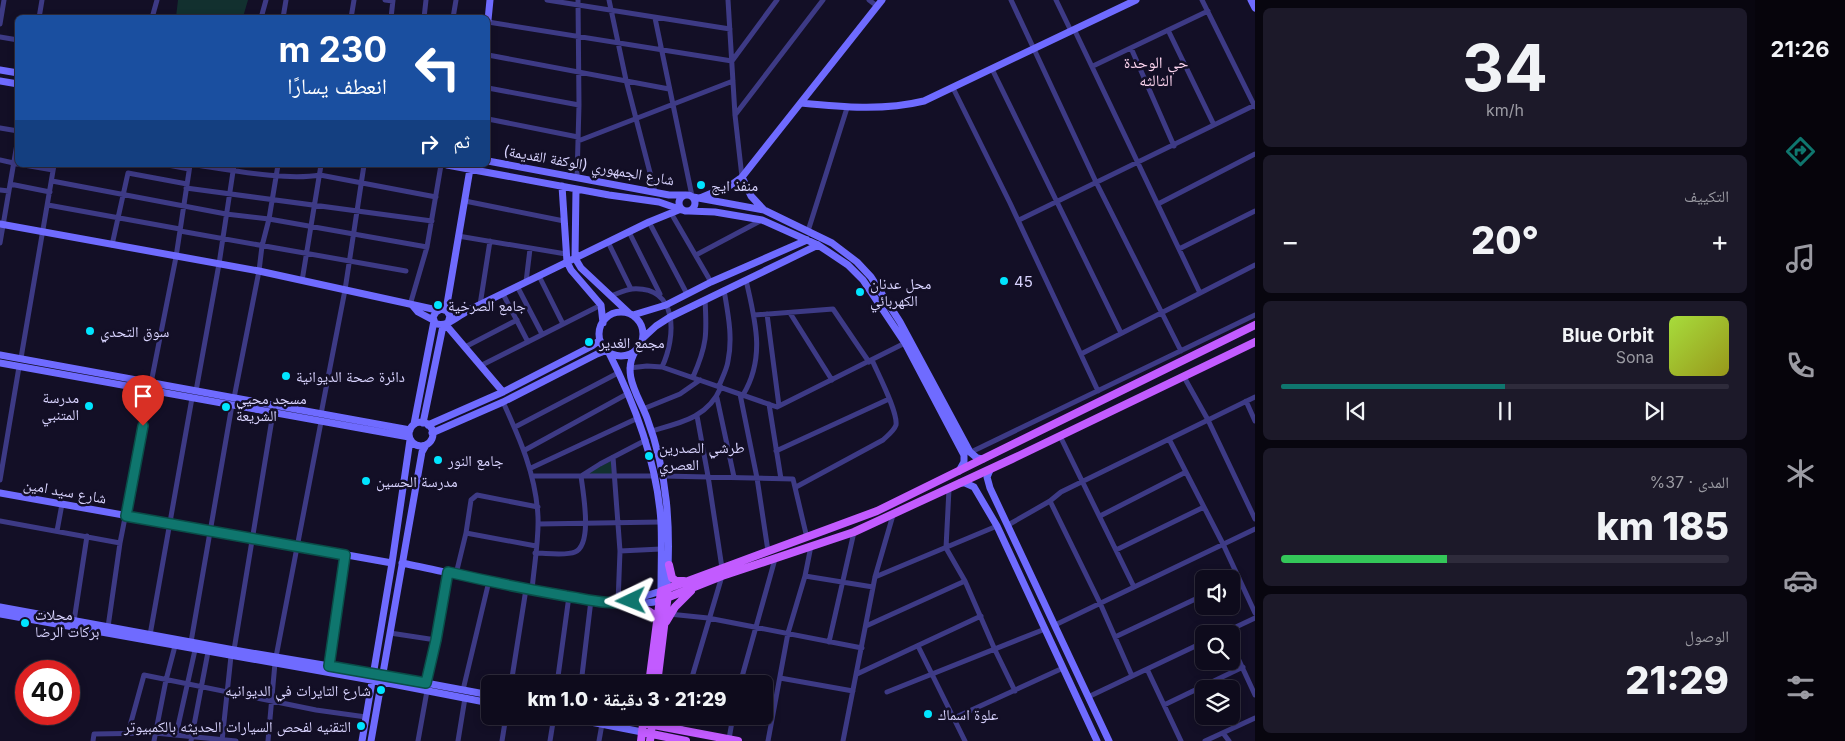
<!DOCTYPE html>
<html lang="ar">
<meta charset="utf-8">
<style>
:root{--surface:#0e0b1c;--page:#1c1929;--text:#f1f3f6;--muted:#9b9ba3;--line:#2e2b3b;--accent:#0f766e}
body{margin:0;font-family:Inter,"Noto Naskh Arabic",sans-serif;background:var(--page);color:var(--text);direction:rtl;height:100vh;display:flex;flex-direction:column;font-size:19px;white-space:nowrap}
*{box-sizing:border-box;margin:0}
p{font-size:16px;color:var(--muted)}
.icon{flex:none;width:28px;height:28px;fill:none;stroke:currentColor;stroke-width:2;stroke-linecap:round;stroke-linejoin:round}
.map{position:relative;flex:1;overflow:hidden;direction:ltr}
.panel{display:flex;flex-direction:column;gap:8px;padding:8px;background:#08060f;width:500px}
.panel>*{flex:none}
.banner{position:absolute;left:15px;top:15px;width:475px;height:152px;border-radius:8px;box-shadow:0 2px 8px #0003,0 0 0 1px var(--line);direction:rtl;background:#1a4fa0;color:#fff;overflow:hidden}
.controls{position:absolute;left:1195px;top:570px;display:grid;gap:10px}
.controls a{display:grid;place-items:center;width:45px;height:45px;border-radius:8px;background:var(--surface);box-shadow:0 2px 8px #0003,0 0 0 1px var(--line);font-size:25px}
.speed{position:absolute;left:15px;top:660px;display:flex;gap:10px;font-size:25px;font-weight:700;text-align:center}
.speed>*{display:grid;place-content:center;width:65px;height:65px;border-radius:50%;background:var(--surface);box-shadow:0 2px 8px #0003,0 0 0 1px var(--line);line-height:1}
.speed .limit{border:8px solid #d22;background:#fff;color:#111}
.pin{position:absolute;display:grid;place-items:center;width:42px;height:42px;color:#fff;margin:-51px -21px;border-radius:50% 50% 50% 0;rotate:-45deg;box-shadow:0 0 5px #0007}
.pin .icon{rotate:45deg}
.me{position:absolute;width:55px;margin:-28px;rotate:268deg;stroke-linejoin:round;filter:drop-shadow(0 0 4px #0008)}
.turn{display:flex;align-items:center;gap:18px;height:105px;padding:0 20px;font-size:22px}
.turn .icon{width:65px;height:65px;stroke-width:2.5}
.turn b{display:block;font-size:35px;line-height:42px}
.then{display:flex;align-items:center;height:48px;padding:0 20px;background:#0003;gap:10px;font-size:19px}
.big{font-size:38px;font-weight:800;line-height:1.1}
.panel .tile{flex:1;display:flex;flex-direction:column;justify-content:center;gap:8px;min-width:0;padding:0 18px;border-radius:8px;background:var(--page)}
.panel .dial{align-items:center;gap:0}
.dial b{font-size:65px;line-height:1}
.song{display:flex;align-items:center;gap:15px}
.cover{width:60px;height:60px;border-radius:8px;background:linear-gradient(135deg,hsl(80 70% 55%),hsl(60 70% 35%))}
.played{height:5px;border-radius:2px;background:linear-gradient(90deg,var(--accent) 50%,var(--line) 50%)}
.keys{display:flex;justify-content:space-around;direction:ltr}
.heat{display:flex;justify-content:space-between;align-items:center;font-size:28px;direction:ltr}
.charge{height:8px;border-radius:4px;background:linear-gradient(90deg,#34c759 37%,var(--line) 0)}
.trip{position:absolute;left:481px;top:675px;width:292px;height:50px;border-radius:8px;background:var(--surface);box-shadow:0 2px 8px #0003,0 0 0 1px var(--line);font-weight:800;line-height:50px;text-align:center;direction:rtl}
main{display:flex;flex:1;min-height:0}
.tab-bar{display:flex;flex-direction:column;width:90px;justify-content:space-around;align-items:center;background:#06040b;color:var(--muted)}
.tab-bar .icon{width:35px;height:35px}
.tab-bar .current{color:var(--accent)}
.tab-bar b{font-size:22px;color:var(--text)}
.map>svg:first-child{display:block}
.green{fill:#12302f}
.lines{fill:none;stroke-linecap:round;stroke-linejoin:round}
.street{stroke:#3d3a85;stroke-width:5}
.secondary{stroke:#6f6bff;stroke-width:7}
.primary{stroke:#c25bff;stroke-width:8}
.route-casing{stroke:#0a4d48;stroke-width:12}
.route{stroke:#0f766e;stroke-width:9}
.poi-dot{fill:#00e5ff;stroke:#130f26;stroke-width:2}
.labels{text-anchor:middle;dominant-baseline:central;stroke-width:5;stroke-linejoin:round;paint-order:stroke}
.street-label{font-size:15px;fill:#d9d4ff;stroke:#130f26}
.poi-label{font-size:15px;fill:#d9d4ff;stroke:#130f26;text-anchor:start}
.neighbourhood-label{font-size:16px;fill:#ffd6f0;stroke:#130f26}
</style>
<main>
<nav class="tab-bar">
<b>21:26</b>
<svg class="icon current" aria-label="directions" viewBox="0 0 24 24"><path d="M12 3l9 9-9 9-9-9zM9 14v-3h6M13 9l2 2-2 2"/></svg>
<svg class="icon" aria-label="music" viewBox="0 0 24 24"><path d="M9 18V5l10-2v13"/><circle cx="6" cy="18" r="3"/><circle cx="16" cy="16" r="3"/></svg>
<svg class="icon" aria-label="phone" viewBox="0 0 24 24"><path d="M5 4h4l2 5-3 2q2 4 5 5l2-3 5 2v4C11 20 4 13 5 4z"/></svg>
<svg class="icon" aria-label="climate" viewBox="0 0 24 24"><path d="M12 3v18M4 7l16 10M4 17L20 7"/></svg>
<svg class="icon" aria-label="car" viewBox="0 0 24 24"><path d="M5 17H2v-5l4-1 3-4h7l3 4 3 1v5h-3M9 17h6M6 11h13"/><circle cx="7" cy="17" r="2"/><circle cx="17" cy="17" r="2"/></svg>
<svg class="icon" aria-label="filters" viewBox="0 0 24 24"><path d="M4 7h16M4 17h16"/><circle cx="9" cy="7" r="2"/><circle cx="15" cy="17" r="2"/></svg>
</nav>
<section class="panel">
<div class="tile dial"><b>34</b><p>km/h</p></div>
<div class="tile"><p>التكييف</p>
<div class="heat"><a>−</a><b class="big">20°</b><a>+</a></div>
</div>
<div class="tile">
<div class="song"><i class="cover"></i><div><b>Blue Orbit</b><p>Sona</p></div></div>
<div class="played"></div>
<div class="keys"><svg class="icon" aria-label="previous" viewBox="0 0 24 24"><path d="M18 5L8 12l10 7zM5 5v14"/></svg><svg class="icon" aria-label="pause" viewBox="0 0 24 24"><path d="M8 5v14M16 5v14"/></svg><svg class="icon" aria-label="next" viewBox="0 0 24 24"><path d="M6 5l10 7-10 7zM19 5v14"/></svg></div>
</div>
<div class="tile"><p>المدى · 37%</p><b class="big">185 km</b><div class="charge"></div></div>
<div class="tile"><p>الوصول</p><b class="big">21:29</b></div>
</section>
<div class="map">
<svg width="1255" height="741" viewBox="0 0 1255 741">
<rect width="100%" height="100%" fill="#130f26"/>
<path class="green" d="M178,0H248L243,17H176Z
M611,461L612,474L587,475V473Z"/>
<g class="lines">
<path class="street" d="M385,0L393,1
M547,0L730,29
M609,0L626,80L655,192
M728,0L735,115L742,177
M869,0L877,6
M1011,0L1096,182L1181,351
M1056,0L1071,31
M1202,0L1255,107
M283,15L295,18
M39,18L42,0
M152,18L157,0
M261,18L266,0
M283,18L286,0
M351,18L354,0
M391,18L393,0
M424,18L426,0
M453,18L456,0
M655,18L692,196
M488,22L732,61L777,0
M0,24L4,0
M1074,29L1200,293
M1168,30L1214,125
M0,37L18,40
M1131,48L1174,146
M488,55L669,89
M1093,66L1208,11
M992,69L1121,333
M488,88L579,105
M953,88L1010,203L1098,391
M735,115L823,0
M488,119L578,137
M0,128L18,131
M578,141L733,81
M0,160L18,164
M24,165L53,170
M168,165L189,169
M196,165C231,170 286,181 320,175L436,197
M577,177L579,105L578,0
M52,181L226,214L269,219L427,247
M10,184L50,192
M186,188L432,221
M0,190L9,191
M465,201L564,221
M1158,204L1255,154
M48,205L180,229
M671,213L711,282
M1019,220L1255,105
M649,222L687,294
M180,231L406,271
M808,231L847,108
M629,232L660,294
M458,236L566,254
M608,242L631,289
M0,243L18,138
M112,245L128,173L187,184
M1179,249L1255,211
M696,255L762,220
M539,276L563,324
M302,281L321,165
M526,282L530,249
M517,286L542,334
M503,294L528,342
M610,296C617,294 624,290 632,289C679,286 676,337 662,367
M410,305L427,247L441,165
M480,305L490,241
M790,313L832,380
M767,314L779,406
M754,315L833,309L869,362
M465,347L517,320
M1081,354L1255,265
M21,358L54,165
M482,365L601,305
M629,368L647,366L662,367L777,407L905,343
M693,377C707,345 707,334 705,300
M1184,377L1208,420L1255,519
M151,383L176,257L190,165
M719,386C722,378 727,369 728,361C733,337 728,314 724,290
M196,391L219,264L234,165
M740,394L757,478L768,551
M743,395C766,357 755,320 746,280
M234,398L259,271L262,246L269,219L278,165
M717,398L734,477
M1246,401L1255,421
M503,402C520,439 536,475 538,517C539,540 534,566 532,590
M769,404L781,479
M643,409L680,394L700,380
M321,414L345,290L364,165
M697,416L708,476L722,568
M515,427L618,373
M651,431C680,423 708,418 721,387
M1060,436L1134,587
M1169,439L1223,544L1255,613
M525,450L627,394
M776,451L889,399
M969,453L1255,315
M613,457L620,551L618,603
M531,468L638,418
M532,476H655
M663,476L793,479L807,538
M0,480L19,367
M796,487L883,440C887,436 894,431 896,425C898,412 878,374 872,360
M949,489L946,548L965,581L995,650L1015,691
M1050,501L1100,603L1132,676
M1100,516L1186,472
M0,521L120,543
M538,524L661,522
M1008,525L1050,501L1061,492L1255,397
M57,531L62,504
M466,533L536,546
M1116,550L1204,507
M620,551L661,549
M535,553C546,553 566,556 575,552C593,544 583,493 581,476L600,464L646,440
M456,574L466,533L471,500L477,495L538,507
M805,576L873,587
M875,577L997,526
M1231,582L1239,578
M669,614L708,618L862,648
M74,621L87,536
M1055,625L1255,529
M866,626L965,581
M108,627L120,543L150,391
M390,633L436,640
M1221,634L1255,618
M150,635L192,398
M1115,637L1204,595
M191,642L232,405
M829,642L854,532
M1231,643L1255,695
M918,646L965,741
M234,650L273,413
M276,657L321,422
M329,666L345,555
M1147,669L1181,741
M857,674L981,616
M780,678L853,691
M426,683L436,640L448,572
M511,684L526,589
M557,684L569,596
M581,684L591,600
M690,684L722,576
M740,684L775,559
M463,690L489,581
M887,692L1045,629
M1088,697L1204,642
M1164,705L1243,667
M954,718L1063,668
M680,730L683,716
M128,733L144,675L316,710L366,717
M1223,733L1229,741
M176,735L195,650
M729,739L733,716
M93,741L94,734L155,733L236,741
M154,741L166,680L175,646
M191,741L208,652
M222,741L231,656
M268,741L275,663
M418,741L427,691
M458,741L465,698
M502,741L506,716
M550,741L554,716
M599,741L602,724
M768,741L788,633L805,576L811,546
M843,741L875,577L893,515
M1205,741L1255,718"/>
<path class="secondary" d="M1251,0L1255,8
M488,20L490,0
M0,70L18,73
M0,81L18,84
M801,103C842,107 883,111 924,101L1136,0
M488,161L669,195H685
M447,165L609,195L659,202L682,210
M742,177L751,196L764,210
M562,186L567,262L571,270L601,305L603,323
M576,189L575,258L581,268L629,313
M679 203a8 8 0 1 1 16 0a8 8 0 1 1-16 0Z
M693,197L764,210L832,243L857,262L871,277L900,322L970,452L977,458L983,459
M700,198L731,185L742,177L882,0
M689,211L715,212L762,220L818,245L848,265L863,280L905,343L964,455V462L959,471
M0,224L259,271L437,310
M413,306L418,312L433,320
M446,310L470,169
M599 334a22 22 0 1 1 44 0a22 22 0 1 1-44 0Z
M633,315L666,305L711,282L807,240
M448,323L450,316L447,311L441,309L436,312L433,317L435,323C446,329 459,315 469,310L649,222L681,209
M446,325L503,392
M643,338L656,326L670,317L818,245
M636,350C621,373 638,395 647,418C668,474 671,529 667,588
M608,351C635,404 657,462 661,522C662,545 661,568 661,591L620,604
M0,355L410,430
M0,363L409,437
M409 434a12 12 0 1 1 24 0a12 12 0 1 1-24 0Z
M423,423L443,326
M414,424L434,321
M428,425L503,392L592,346L600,340
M432,433L503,402L597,354L607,350
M990,470L987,477L990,488L1109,741
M960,483H965L974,487L997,526L1097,741
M0,493L392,563
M402,563C455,574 507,586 560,595C592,600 627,608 659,601
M0,607L234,650L383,675L490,695
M0,614L382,682L490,703
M560,716L642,732
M604,716L643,723
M362,741L392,563L410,440
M371,741L422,452L426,445"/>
<path class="primary" d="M669,565L672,578L676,581H684
M659,601L722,576L854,532L1012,459L1255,342
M620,604C631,606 653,608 657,620
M666,622L675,607L691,591
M649,684L661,591L877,511L1255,325
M657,684L668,594
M643,723L738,741
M642,732L686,741
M641,741L644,716
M650,741L653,716"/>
</g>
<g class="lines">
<g class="route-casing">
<path id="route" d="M143,426L126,516L345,555L329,666L426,683L436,640L448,572C487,581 526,589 566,596C586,599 610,606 631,601"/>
</g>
<use href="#route" class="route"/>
</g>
<g class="poi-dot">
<circle cx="701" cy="185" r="5"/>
<circle cx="1004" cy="281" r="5"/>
<circle cx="860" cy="292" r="5"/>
<circle cx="438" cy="305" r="5"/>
<circle cx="90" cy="331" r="5"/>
<circle cx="589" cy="342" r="5"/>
<circle cx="286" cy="376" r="5"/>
<circle cx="89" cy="406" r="5"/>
<circle cx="226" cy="407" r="5"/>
<circle cx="649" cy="456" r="5"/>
<circle cx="438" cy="460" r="5"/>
<circle cx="366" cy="481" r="5"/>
<circle cx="25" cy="623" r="5"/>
<circle cx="381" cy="690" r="5"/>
<circle cx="928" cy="714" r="5"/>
<circle cx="361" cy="726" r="5"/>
</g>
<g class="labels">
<g class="street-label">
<text transform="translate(589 165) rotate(10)">شارع الجمهوري (الوكفة القديمة)</text>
<text transform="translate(65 491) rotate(10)">شارع سيد امين</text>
</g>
<g class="poi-label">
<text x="711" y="185">منفذ ايج</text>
<text x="1014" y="281">45</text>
<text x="870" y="283">محل عدنان<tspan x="870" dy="17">الكهربائي</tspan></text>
<text x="448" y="305">جامع الصرخية</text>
<text x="100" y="331">سوق التحدي</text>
<text x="599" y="342">مجمع الغدير</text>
<text x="296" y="376">دائرة صحة الديوانية</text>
<text x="79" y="397" text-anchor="end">مدرسة<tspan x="79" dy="17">المتنبي</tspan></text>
<text x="236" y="398">مسجد محيي<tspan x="236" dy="17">الشريعة</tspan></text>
<text x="659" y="447">طرشي الصدرين<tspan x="659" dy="17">العصري</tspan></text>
<text x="448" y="460">جامع النور</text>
<text x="376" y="481">مدرسة الحسين</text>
<text x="35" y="614">محلات<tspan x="35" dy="17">بركات الرضا</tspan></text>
<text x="371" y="690" text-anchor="end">شارع التايرات في الديوانيه</text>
<text x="938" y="714">علوة اسماك</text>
<text x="351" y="726" text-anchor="end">التقنيه لفحص السيارات الحديثه بالكمبيوتر</text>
</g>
<g class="neighbourhood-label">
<text x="1156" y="62">حي الوحدة<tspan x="1156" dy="18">الثالثه</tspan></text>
</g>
</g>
</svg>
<div class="controls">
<a><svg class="icon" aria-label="sound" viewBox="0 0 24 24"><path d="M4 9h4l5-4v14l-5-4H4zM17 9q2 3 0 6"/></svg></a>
<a><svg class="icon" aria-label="search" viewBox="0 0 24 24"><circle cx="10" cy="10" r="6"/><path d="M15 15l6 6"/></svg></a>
<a><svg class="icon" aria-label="layers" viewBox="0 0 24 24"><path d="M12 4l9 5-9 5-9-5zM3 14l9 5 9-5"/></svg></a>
</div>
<div class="speed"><div class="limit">40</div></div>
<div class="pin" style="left:143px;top:426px;background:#d93025"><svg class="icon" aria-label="arrive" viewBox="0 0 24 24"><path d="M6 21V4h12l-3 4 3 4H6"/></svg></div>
<svg class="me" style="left:631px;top:601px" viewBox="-20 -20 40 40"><path d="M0-17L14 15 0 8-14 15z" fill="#0f766e" stroke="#fff" stroke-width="4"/></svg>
<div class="trip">21:29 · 3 دقيقة · 1.0 km</div>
<div class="banner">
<div class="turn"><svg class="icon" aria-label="left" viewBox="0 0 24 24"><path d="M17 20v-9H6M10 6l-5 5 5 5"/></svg><div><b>230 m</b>انعطف يسارًا</div></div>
<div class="then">ثم<svg class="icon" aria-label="right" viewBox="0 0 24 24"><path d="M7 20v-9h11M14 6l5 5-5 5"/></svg></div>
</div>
</div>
</main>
